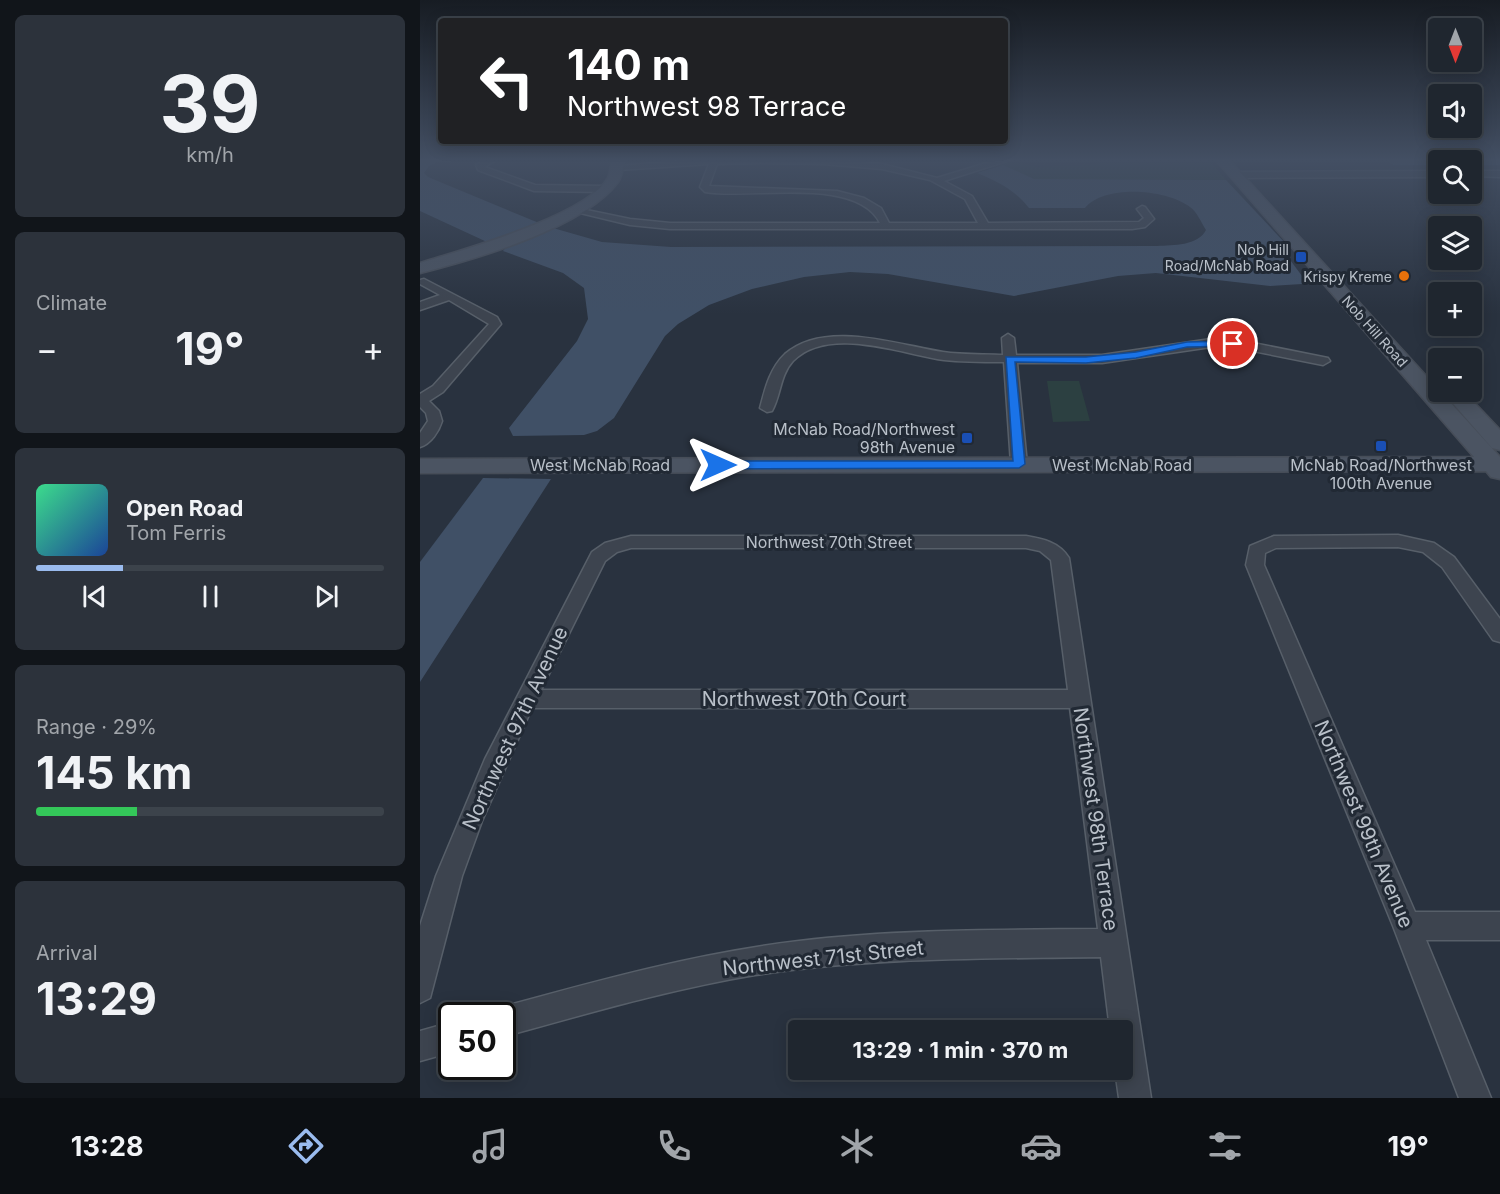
<!DOCTYPE html>
<meta charset="utf-8">
<style>
:root{--surface:#1f262f;--page:#2c323b;--text:#f1f3f6;--muted:#a1a5aa;--line:#3c434b;--accent:#9abbee}
body{margin:0;font-family:Inter,sans-serif;background:var(--page);color:var(--text);height:100vh;display:flex;flex-direction:column;font-size:22px;white-space:nowrap}
*{box-sizing:border-box;margin:0}
p{font-size:20px;color:var(--muted)}
.icon{flex:none;width:33px;height:33px;fill:none;stroke:currentColor;stroke-width:2;stroke-linecap:round;stroke-linejoin:round}
.map{position:relative;flex:1;overflow:hidden}
.side{display:flex;flex-direction:column;gap:15px;padding:15px;background:#11151a;width:420px}
.side>*{flex:none}
.top-card{position:absolute;left:18px;top:18px;width:570px;height:126px;border-radius:6px;box-shadow:0 3px 15px #0003,0 0 0 2px var(--line);background:#202124;color:#fff;overflow:hidden}
.needle{width:39px;rotate:180deg}
.controls{position:absolute;left:1008px;top:18px;display:grid;gap:12px}
.controls a{display:grid;place-items:center;width:54px;height:54px;border-radius:6px;background:var(--surface);box-shadow:0 3px 15px #0003,0 0 0 2px var(--line);font-size:30px}
.speed{position:absolute;left:18px;top:1002px;display:flex;gap:12px;font-size:30px;font-weight:700;text-align:center}
.speed>*{display:grid;place-content:center;width:78px;height:78px;border-radius:50%;background:var(--surface);box-shadow:0 3px 15px #0003,0 0 0 2px var(--line);line-height:1}
.speed .limit{border:3px solid #111;border-radius:9px;background:#fff;color:#111}
.pin{position:absolute;display:grid;place-items:center;width:51px;height:51px;color:#fff;margin:-26px;border:3px solid #fff;border-radius:50%;box-shadow:0 2px 6px #0007}
.me{position:absolute;width:66px;margin:-33px;rotate:90deg;stroke-linejoin:round;filter:drop-shadow(0 0 4px #0008)}
.turn{display:flex;align-items:center;gap:21px;height:126px;padding:0 30px;font-size:27px}
.turn .icon{width:78px;height:78px;stroke-width:2.5}
.turn b{display:block;font-size:42px;line-height:51px}
.big{font-size:45px;font-weight:700;line-height:1.1}
.side .tile{flex:1;display:flex;flex-direction:column;justify-content:center;gap:9px;min-width:0;padding:0 21px;border-radius:9px;background:var(--page)}
.side .dial{align-items:center;gap:0}
.dial b{font-size:78px;line-height:1}
.song{display:flex;align-items:center;gap:18px}
.cover{width:72px;height:72px;border-radius:9px;background:linear-gradient(135deg,hsl(150 70% 55%),hsl(220 70% 35%))}
.played{height:6px;border-radius:3px;background:linear-gradient(90deg,var(--accent) 25%,var(--line) 25%)}
.keys{display:flex;justify-content:space-around;direction:ltr}
.heat{display:flex;justify-content:space-between;align-items:center;font-size:33px;direction:ltr}
.charge{height:9px;border-radius:4px;background:linear-gradient(90deg,#34c759 29%,var(--line) 0)}
.trip{position:absolute;left:368px;top:1020px;width:345px;height:60px;border-radius:6px;background:var(--surface);box-shadow:0 3px 15px #0003,0 0 0 2px var(--line);font-weight:700;line-height:60px;text-align:center}
.menu{display:flex;height:96px;justify-content:space-around;align-items:center;background:#0c0f13;color:var(--muted)}
.menu .icon{width:42px;height:42px}
.menu .active{color:var(--accent)}
.menu b{font-size:27px;color:var(--text)}
main{display:flex;flex:1;min-height:0}
.map>svg:first-child{display:block}
.green{fill:#2c4041}
.water{fill:#405066}
.lines{fill:none;stroke-linecap:round;stroke-linejoin:round}
.street-casing{stroke:#575f69;stroke-width:3}
.secondary-casing{stroke:#464d58;stroke-width:3}
.street{fill:#3d444f;fill-rule:evenodd}
.secondary{fill:#4b5462;fill-rule:evenodd}
.route{fill:#1a73e8;stroke:#114b97;stroke-width:1.5}
.transit-dot{fill:#1a4fb4;stroke:#212934;stroke-width:2}
.food-dot{fill:#e8710a;stroke:#212934;stroke-width:2}
.labels{text-anchor:middle;dominant-baseline:central;stroke-width:6;stroke-linejoin:round;paint-order:stroke}
.far-poi-label{font-size:14px;fill:#b9c0c9;stroke:#212934;text-anchor:end}
.far-street-label{font-size:14px;fill:#b9c0c9;stroke:#212934}
.poi-label{font-size:16px;fill:#b9c0c9;stroke:#212934;text-anchor:end}
.street-label{font-size:16px;fill:#b9c0c9;stroke:#212934}
.near-street-label{font-size:20px;fill:#b9c0c9;stroke:#212934}
</style>
<main>
<section class="side">
<div class="tile dial"><b>39</b><p>km/h</p></div>
<div class="tile"><p>Climate</p>
<div class="heat"><a>−</a><b class="big">19°</b><a>+</a></div>
</div>
<div class="tile">
<div class="song"><i class="cover"></i><div><b>Open Road</b><p>Tom Ferris</p></div></div>
<div class="played"></div>
<div class="keys"><svg class="icon" aria-label="previous" viewBox="0 0 24 24"><path d="M18 5L8 12l10 7zM5 5v14"/></svg><svg class="icon" aria-label="pause" viewBox="0 0 24 24"><path d="M8 5v14M16 5v14"/></svg><svg class="icon" aria-label="next" viewBox="0 0 24 24"><path d="M6 5l10 7-10 7zM19 5v14"/></svg></div>
</div>
<div class="tile"><p>Range · 29%</p><b class="big">145 km</b><div class="charge"></div></div>
<div class="tile"><p>Arrival</p><b class="big">13:29</b></div>
</section>
<div class="map">
<svg width="1080" height="1098" viewBox="0 0 1080 1098">
<rect width="100%" height="100%" fill="#29323f"/>
<path class="green" d="M567,160H589L617,167L669,165L699,160H789L806,180L614,179Z
M627,381H659L670,421L633,422Z"/>
<path class="water" d="M0,160H22L9,166L4,173L8,177L119,223L67,242L0,211Z
M967,160H1080V165H1052V160H1018V165H973Z
M583,165L614,179L806,180L865,243L862,249L885,280L882,284L850,286L736,273L698,276L594,296L468,274L430,272L384,277L332,289L289,305L258,324L245,336L194,418L177,431L164,435L93,436L89,428L157,341L168,319L164,288L143,273L83,251L86,247L133,228L182,242L251,247L737,246C753,245 778,246 786,230C781,222 777,212 770,207C747,189 684,184 665,208H609C595,190 577,181 557,173Z
M63,478L131,479L0,682V562Z"/>
<g class="lines">
<g class="street-casing">
<path id="street" d="M64,160H76L65,167L115,185L186,186L190,189L186,192L114,191L58,170L56,165Z
M271,160H417L462,164L517,178L576,160H590L524,181L552,196L568,223L719,222L724,218L717,209L722,206L725,207L734,219L725,227L712,229H250L210,225L152,211L157,208L210,219L250,223H460C436,175 330,200 285,192L280,187L289,164L199,170L195,168L199,166ZM341,163L403,164L462,169L510,180L545,199L558,223H469L461,208L444,198L417,191L289,186L297,164Z
M1018,171V177L816,178L812,175L816,172Z
M1080,171V177L1052,176V171Z
M4,279L77,317L81,324L23,392L9,401L19,411L22,421C19,431 11,444 0,447V433L8,421L6,413L0,407V394L13,386L69,324L29,300L0,310V302L20,295L0,284V280Z
M588,334L594,338L596,355H682L791,339L833,343L908,358L910,361L903,365L833,351L791,347L682,363H597L607,464L599,469L591,464L584,362C564,362 544,362 524,360C481,354 409,325 373,361C360,375 361,395 352,411L347,412L340,408C345,389 350,368 365,354C405,319 478,345 523,352C543,355 563,354 583,355L582,338Z
M978,535L1014,543L1034,557L1080,619V642L1073,640L1022,567L1003,552L978,547L856,548L845,553L844,565L995,912H1080V940H1006L1071,1098H1039L973,926L826,565L830,546L854,536Z
M211,536H606C623,539 639,542 649,558L731,1098H699L695,1070H702V1030H690L681,957C566,959 450,957 335,975C250,989 166,1014 82,1037V1016H70L71,1011L82,1007C180,980 278,953 379,941C478,929 578,930 678,929L650,708H112L62,821L42,876L10,998L0,1003V926L16,876L65,759L172,552L185,543ZM211,548H606L620,551L631,560L648,690H121L185,561L197,552Z
M32,1022V1052L0,1061V1031Z"/>
</g>
<g class="secondary-casing">
<path id="secondary" d="M192,160H204C203,167 202,177 198,182C163,228 56,259 0,273V263C42,250 166,216 188,178C190,174 191,166 192,160Z
M796,160H809L1080,457V479L1071,477L1066,471L0,473V459L1054,457Z
M1023,392H1044L1080,430V450L1072,448Z"/>
</g>
<use href="#street" class="street"/>
<use href="#secondary" class="secondary"/>
</g>
<linearGradient id="sky" x2="0" y2="1"><stop stop-color="#171c23"/><stop offset="0.51" stop-color="#434f63"/><stop offset="1" stop-color="#434f63" stop-opacity="0"/></linearGradient>
<rect width="1080" height="314" fill="url(#sky)"/>
<path class="route" d="M813,341L816,342V346L767,347L716,358L666,363L595,362L605,464L599,468L298,469L292,465L298,461H593L586,357H666L716,352L767,342Z"/>
<g class="transit-dot">
<rect x="875" y="251" width="12" height="12" rx="3"/>
<rect x="541" y="432" width="12" height="12" rx="3"/>
<rect x="955" y="440" width="12" height="12" rx="3"/>
</g>
<circle class="food-dot" cx="984" cy="276" r="6"/>
<g class="labels">
<g class="far-poi-label">
<text x="869" y="249">Nob Hill<tspan x="869" dy="16">Road/McNab Road</tspan></text>
<text x="972" y="276">Krispy Kreme</text>
</g>
<g class="far-street-label">
<text transform="translate(955 331) rotate(48)">Nob Hill Road</text>
</g>
<g class="poi-label">
<text x="535" y="429">McNab Road/Northwest<tspan x="535" dy="18">98th Avenue</tspan></text>
<text x="961" y="465" text-anchor="middle">McNab Road/Northwest<tspan x="961" dy="18">100th Avenue</tspan></text>
</g>
<g class="street-label">
<text x="180" y="465">West McNab Road</text>
<text x="702" y="465">West McNab Road</text>
<text x="409" y="542">Northwest 70th Street</text>
</g>
<g class="near-street-label">
<text x="384" y="699">Northwest 70th Court</text>
<text transform="translate(95 728) rotate(-65)">Northwest 97th Avenue</text>
<text transform="translate(676 819) rotate(82)">Northwest 98th Terrace</text>
<text transform="translate(944 824) rotate(67)">Northwest 99th Avenue</text>
<text transform="translate(403 958) rotate(-6)">Northwest 71st Street</text>
</g>
</g>
</svg>
<div class="controls">
<a><svg class="needle" viewBox="-14 -14 28 28"><path d="M0-13l5 13h-10z" fill="#e53935"/><path d="M0 13l5-13h-10z" fill="#a1a5aa"/></svg></a>
<a><svg class="icon" aria-label="sound" viewBox="0 0 24 24"><path d="M4 9h4l5-4v14l-5-4H4zM17 9q2 3 0 6"/></svg></a>
<a><svg class="icon" aria-label="search" viewBox="0 0 24 24"><circle cx="10" cy="10" r="6"/><path d="M15 15l6 6"/></svg></a>
<a><svg class="icon" aria-label="layers" viewBox="0 0 24 24"><path d="M12 4l9 5-9 5-9-5zM3 14l9 5 9-5"/></svg></a>
<a>+</a>
<a>−</a>
</div>
<div class="speed"><div class="limit">50</div></div>
<div class="pin" style="left:813px;top:344px;background:#d93025"><svg class="icon" aria-label="arrive" viewBox="0 0 24 24"><path d="M6 21V4h12l-3 4 3 4H6"/></svg></div>
<svg class="me" style="left:298px;top:465px" viewBox="-20 -20 40 40"><path d="M0-17L14 15 0 8-14 15z" fill="#1a73e8" stroke="#fff" stroke-width="4"/></svg>
<div class="trip">13:29 · 1 min · 370 m</div>
<div class="top-card">
<div class="turn"><svg class="icon" aria-label="left" viewBox="0 0 24 24"><path d="M17 20v-9H6M10 6l-5 5 5 5"/></svg><div><b>140 m</b>Northwest 98 Terrace</div></div>
</div>
</div>
</main>
<nav class="menu">
<b>13:28</b>
<svg class="icon active" aria-label="directions" viewBox="0 0 24 24"><path d="M12 3l9 9-9 9-9-9zM9 14v-3h6M13 9l2 2-2 2"/></svg>
<svg class="icon" aria-label="music" viewBox="0 0 24 24"><path d="M9 18V5l10-2v13"/><circle cx="6" cy="18" r="3"/><circle cx="16" cy="16" r="3"/></svg>
<svg class="icon" aria-label="phone" viewBox="0 0 24 24"><path d="M5 4h4l2 5-3 2q2 4 5 5l2-3 5 2v4C11 20 4 13 5 4z"/></svg>
<svg class="icon" aria-label="climate" viewBox="0 0 24 24"><path d="M12 3v18M4 7l16 10M4 17L20 7"/></svg>
<svg class="icon" aria-label="car" viewBox="0 0 24 24"><path d="M5 17H2v-5l4-1 3-4h7l3 4 3 1v5h-3M9 17h6M6 11h13"/><circle cx="7" cy="17" r="2"/><circle cx="17" cy="17" r="2"/></svg>
<svg class="icon" aria-label="filters" viewBox="0 0 24 24"><path d="M4 7h16M4 17h16"/><circle cx="9" cy="7" r="2"/><circle cx="15" cy="17" r="2"/></svg>
<b>19°</b>
</nav>
